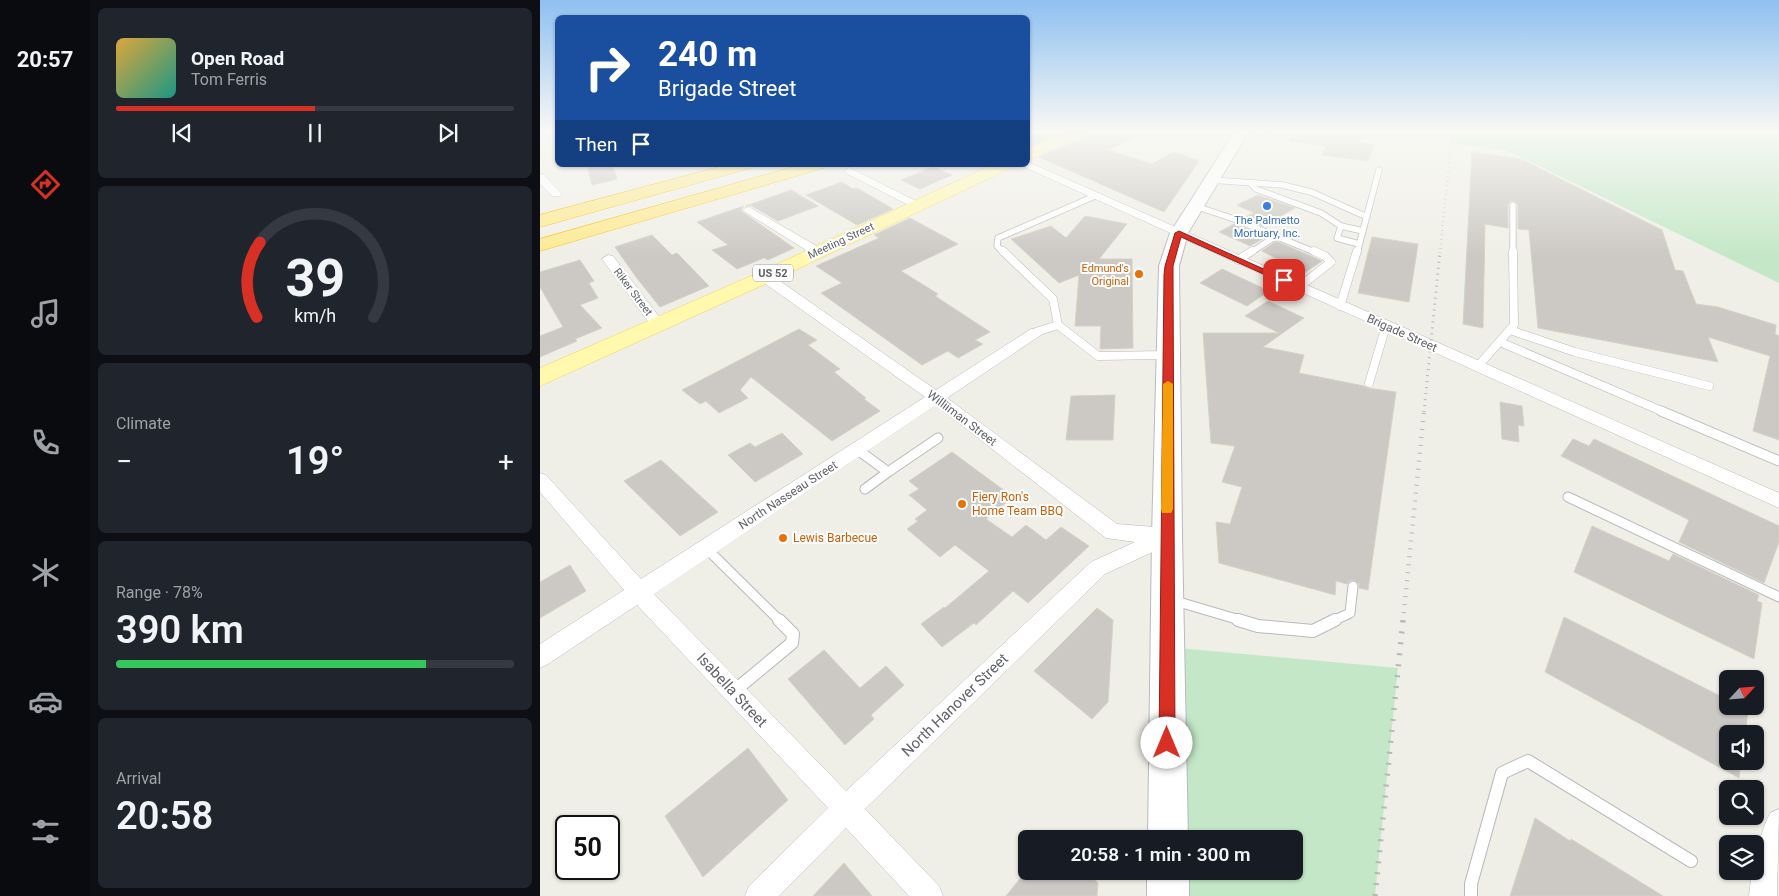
<!DOCTYPE html>
<meta charset="utf-8">
<style>
:root{--surface:#171b24;--page:#20242c;--text:#f1f3f6;--muted:#9ea1a6;--line:#363941;--accent:#d93025}
body{margin:0;font-family:Roboto,sans-serif;background:var(--page);color:var(--text);height:100vh;display:flex;flex-direction:column;font-size:19px;white-space:nowrap}
*{box-sizing:border-box;margin:0}
p{font-size:16px;color:var(--muted)}
.icon{flex:none;width:28px;height:28px;fill:none;stroke:currentColor;stroke-width:2;stroke-linecap:round;stroke-linejoin:round}
.map{position:relative;flex:1;overflow:hidden}
.drawer{display:flex;flex-direction:column;gap:8px;padding:8px;background:#0d0f14;width:450px}
.drawer>*{flex:none}
.guide{position:absolute;left:15px;top:15px;width:475px;height:152px;border-radius:8px;box-shadow:0 1px 4px #0004;background:#1a4fa0;color:#fff;overflow:hidden}
.needle{width:32px;rotate:64deg}
.controls{position:absolute;left:1179px;top:670px;display:grid;gap:10px}
.controls a{display:grid;place-items:center;width:45px;height:45px;border-radius:8px;background:var(--surface);box-shadow:0 1px 4px #0004;font-size:25px}
.speed{position:absolute;left:15px;top:815px;display:flex;gap:10px;font-size:25px;font-weight:700;text-align:center}
.speed>*{display:grid;place-content:center;width:65px;height:65px;border-radius:50%;background:var(--surface);box-shadow:0 1px 4px #0004;line-height:1}
.speed .limit{border:2px solid #111;border-radius:8px;background:#fff;color:#111}
.pin{position:absolute;display:grid;place-items:center;width:42px;height:42px;color:#fff;margin:-21px;border-radius:10px;box-shadow:0 2px 8px #0006}
.me{position:absolute;width:55px;margin:-28px;rotate:0deg;stroke-linejoin:round;filter:drop-shadow(0 0 4px #0008)}
.turn{display:flex;align-items:center;gap:18px;height:105px;padding:0 20px;font-size:22px}
.turn .icon{width:65px;height:65px;stroke-width:2.5}
.turn b{display:block;font-size:35px;line-height:42px}
.then{display:flex;align-items:center;height:48px;padding:0 20px;background:#0003;gap:10px;font-size:19px}
.big{font-size:38px;font-weight:600;line-height:1.1}
.drawer .tile{flex:1;display:flex;flex-direction:column;justify-content:center;gap:8px;min-width:0;padding:0 18px;border-radius:8px;background:var(--page)}
.drawer .dial{align-items:center;gap:0}
.dial svg{height:130px;overflow:visible;fill:none;stroke:var(--line);stroke-width:7;stroke-linecap:round;text-anchor:middle}
.dial text{fill:var(--text);stroke:none}
.song{display:flex;align-items:center;gap:15px}
.cover{width:60px;height:60px;border-radius:8px;background:linear-gradient(135deg,hsl(40 70% 55%),hsl(170 70% 35%))}
.played{height:5px;border-radius:2px;background:linear-gradient(90deg,var(--accent) 50%,var(--line) 50%)}
.keys{display:flex;justify-content:space-around;direction:ltr}
.heat{display:flex;justify-content:space-between;align-items:center;font-size:28px;direction:ltr}
.charge{height:8px;border-radius:4px;background:linear-gradient(90deg,#34c759 78%,var(--line) 0)}
.trip{position:absolute;left:478px;top:830px;width:285px;height:50px;border-radius:8px;background:var(--surface);box-shadow:0 1px 4px #0004;font-weight:600;line-height:50px;text-align:center}
main{display:flex;flex:1;min-height:0}
.dock{display:flex;flex-direction:column;width:90px;justify-content:space-around;align-items:center;background:#090b0e;color:var(--muted)}
.dock .icon{width:35px;height:35px}
.dock .current{color:var(--accent)}
.dock b{font-size:22px;color:var(--text)}
.map>svg:first-child{display:block}
.green{fill:#c4e8c7}
.building{fill:#ccc9c4;stroke:#d5d2c5}
.lines{fill:none;stroke-linecap:round;stroke-linejoin:round}
.service-far3-casing{stroke:#b7b9bd;stroke-width:7}
.service-far2-casing{stroke:#b7b9bd;stroke-width:9}
.service-far1-casing{stroke:#b7b9bd;stroke-width:11}
.service-casing{stroke:#b7b9bd;stroke-width:14}
.minor-casing{stroke:#b7b9bd;stroke-width:1}
.secondary-casing{stroke:#b8bac0;stroke-width:2}
.primary-casing{stroke:#f2d45e;stroke-width:1}
.motorway-casing{stroke:#f7bd00;stroke-width:1}
.service-far3{stroke:#fff;stroke-width:5.5}
.service-far2{stroke:#fff;stroke-width:8}
.service-far1{stroke:#fff;stroke-width:9}
.service{stroke:#fff;stroke-width:12}
.minor{fill:#fff;fill-rule:evenodd}
.secondary{fill:#fff;fill-rule:evenodd}
.primary{fill:#fff8ad;fill-rule:evenodd}
.motorway{fill:#fdea91;fill-rule:evenodd}
.rail-far3{stroke:#b7b8b8;stroke-width:2.5;stroke-dasharray:0.5 4;stroke-linecap:butt}
.rail-far2{stroke:#b7b8b8;stroke-width:3;stroke-dasharray:1 5;stroke-linecap:butt}
.rail-far1{stroke:#b7b8b8;stroke-width:4.5;stroke-dasharray:1 7;stroke-linecap:butt}
.rail{stroke:#b7b8b8;stroke-width:5.5;stroke-dasharray:2 9;stroke-linecap:butt}
.route{fill:#d93025;stroke:#8d1f18}
.slow{fill:#f59e0b}
.shop-dot{fill:#3f7fe0;stroke:#fff;stroke-width:2}
.food-dot{fill:#e8710a;stroke:#fff;stroke-width:2}
.labels{text-anchor:middle;dominant-baseline:central;stroke-width:4;stroke-linejoin:round;paint-order:stroke}
.far-shop-label{font-size:11px;fill:#366cbe;stroke:#fff}
.far-street-label{font-size:11px;fill:#5e6167;stroke:#fff}
.far-food-label{font-size:11px;fill:#c56008;stroke:#fff;text-anchor:end}
.shield{fill:#fff;stroke:#8e9095;stroke-width:1}
.shield-label{font-size:11px;font-weight:bold;fill:#5e6167}
.street-label{font-size:12px;fill:#5e6167;stroke:#fff}
.food-label{font-size:12px;fill:#c56008;stroke:#fff;text-anchor:start}
.near-street-label{font-size:15px;fill:#5e6167;stroke:#fff}
</style>
<main>
<nav class="dock">
<b>20:57</b>
<svg class="icon current" aria-label="directions" viewBox="0 0 24 24"><path d="M12 3l9 9-9 9-9-9zM9 14v-3h6M13 9l2 2-2 2"/></svg>
<svg class="icon" aria-label="music" viewBox="0 0 24 24"><path d="M9 18V5l10-2v13"/><circle cx="6" cy="18" r="3"/><circle cx="16" cy="16" r="3"/></svg>
<svg class="icon" aria-label="phone" viewBox="0 0 24 24"><path d="M5 4h4l2 5-3 2q2 4 5 5l2-3 5 2v4C11 20 4 13 5 4z"/></svg>
<svg class="icon" aria-label="climate" viewBox="0 0 24 24"><path d="M12 3v18M4 7l16 10M4 17L20 7"/></svg>
<svg class="icon" aria-label="car" viewBox="0 0 24 24"><path d="M5 17H2v-5l4-1 3-4h7l3 4 3 1v5h-3M9 17h6M6 11h13"/><circle cx="7" cy="17" r="2"/><circle cx="17" cy="17" r="2"/></svg>
<svg class="icon" aria-label="filters" viewBox="0 0 24 24"><path d="M4 7h16M4 17h16"/><circle cx="9" cy="7" r="2"/><circle cx="15" cy="17" r="2"/></svg>
</nav>
<section class="drawer">
<div class="tile">
<div class="song"><i class="cover"></i><div><b>Open Road</b><p>Tom Ferris</p></div></div>
<div class="played"></div>
<div class="keys"><svg class="icon" aria-label="previous" viewBox="0 0 24 24"><path d="M18 5L8 12l10 7zM5 5v14"/></svg><svg class="icon" aria-label="pause" viewBox="0 0 24 24"><path d="M8 5v14M16 5v14"/></svg><svg class="icon" aria-label="next" viewBox="0 0 24 24"><path d="M6 5l10 7-10 7zM19 5v14"/></svg></div>
</div>
<div class="tile dial"><svg viewBox="0 0 100 80">
<path d="M14 69A42 42 0 1 1 86 69"/>
<path d="M14 69A42 42 0 0 1 16 23" stroke="#d93025"/>
<text x="50" y="56" font-size="32" font-weight="700">39</text>
<text x="50" y="72" font-size="11">km/h</text>
</svg></div>
<div class="tile"><p>Climate</p>
<div class="heat"><a>−</a><b class="big">19°</b><a>+</a></div>
</div>
<div class="tile"><p>Range · 78%</p><b class="big">390 km</b><div class="charge"></div></div>
<div class="tile"><p>Arrival</p><b class="big">20:58</b></div>
</section>
<div class="map">
<svg width="1239" height="896" viewBox="0 0 1239 896">
<rect width="100%" height="100%" fill="#f0efe7"/>
<path class="green" d="M912,131H1239V283L968,151L911,144Z
M627,647L858,668L835,896H628V871H754V839H628Z"/>
<path class="building" d="M488,131H500L512,136L488,147Z
M559,131H607L568,150L612,164L634,152L659,161L624,212L499,157Z
M750,131H823L819,143L834,145L828,161L782,155L786,146L750,141Z
M932,152L981,159L1122,230L1135,270L1143,271L1156,304L1178,307L1236,325L1235,334L1239,336V440L1213,431L1230,356L1168,337L1178,362L998,328L989,230L978,229V205L975,201H970L968,205V228L945,224L943,328L923,324Z
M47,165H72L77,179L52,185Z
M393,167L412,175L380,189L361,180Z
M302,182L313,189L317,188L353,209L317,225L266,195Z
M251,190L278,206L238,221L210,205L206,206Z
M718,195L755,208L723,226L704,218L714,213L697,205Z
M204,206L201,210L204,213L254,248L228,260L224,258L197,269L172,250L188,245L157,222Z
M545,216L587,224L559,259H592L593,348L560,349L561,326H535L539,275L519,283L471,239L511,226L526,238Z
M370,218L418,244L361,271L398,294L395,296L450,332L435,340L443,344L418,358L408,351L382,365L281,293L302,283L276,266L339,238L334,235Z
M694,224L726,237L710,246L679,232Z
M112,235L132,255L137,253L169,286L120,307L96,277L75,247Z
M832,237L878,244L869,302L818,293Z
M736,241L771,256L782,261L764,273L722,251Z
M40,260L54,281L49,283L58,298L40,305L62,328L35,339L37,341L0,357V336L23,327L0,287V272Z
M682,269L729,291L707,306L660,283Z
M728,301L764,318L723,347L764,355L759,373L824,386L828,388L856,392L828,590L819,588V583L814,580H810L807,584L796,581L795,595L679,563L676,522L690,524L702,487L682,482L695,446L671,443L663,333H739L705,316Z
M259,329L277,340L268,345L300,369L294,372L326,398L324,399L340,411L292,441L211,377L200,390L208,398L179,413L166,401L160,404L142,390Z
M575,395L573,440H526L531,396Z
M960,402L982,406L984,426L978,425L979,442L962,439Z
M242,433L263,454L215,482L188,455L210,443L215,447Z
M1033,439L1049,446L1054,439L1239,526V542L1224,583L1139,542L1149,520L1021,456Z
M412,452L473,497L446,519L472,537L486,525L506,540L521,527L549,546L488,603L473,591L436,625L434,623L402,647L381,624L404,607L405,608L449,571L415,545L400,557L367,529L378,521L375,519L387,510L369,495L379,489L369,481Z
M121,460L178,512L140,536L84,481Z
M1052,526L1129,561L1133,554L1219,595L1217,601L1222,603L1214,659L1034,572Z
M30,565L46,591L0,618V582Z
M557,608L573,620L568,702L552,719L494,671Z
M1024,617L1188,700V706H1199L1208,711L1205,734H1188V761H1201L1199,778L1005,672Z
M284,650L320,688L346,666L364,685L331,715L334,719L305,745L248,679Z
M208,748L248,800L163,877L125,816Z
M995,818L1030,841L1031,839L1123,896H970Z
M304,863L332,896H273Z
M486,871H545L558,883L557,896H466Z"/>
<g class="lines">
<g class="service-far3-casing">
<path id="service-far3" d="M671,180L742,185L771,192L827,217
M712,185L716,189L781,213L801,226
M973,205V253
M655,206L694,219L777,253
M819,244L797,238L801,226L823,231
M464,253L457,246L458,238L555,196
M710,253L736,236
M817,253L839,170"/>
</g>
<g class="service-far2-casing">
<path id="service-far2" d="M463,251L513,299L518,325L496,332
M698,260L712,251
M759,287L791,262L785,256L774,251
M800,306L817,251
M518,325L558,356L627,355
M970,330L1035,352L1169,386
M960,342L1124,412
M938,366L974,325L973,251
M829,383L846,326"/>
</g>
<g class="service-far1-casing">
<path id="service-far1" d="M1121,411L1239,461
M318,450L348,472L398,438
M325,489L348,472
M1028,497L1239,597
M166,548L240,621
M632,600L703,621
M793,621L810,613L813,586"/>
</g>
<g class="service-casing">
<path id="service" d="M698,620L718,626L773,631L795,620
M193,692L252,643L253,634L239,620
M931,896V884L962,773L988,761L1151,861"/>
</g>
<g class="minor-casing">
<path id="minor" d="M488,162L1239,493V508L480,165H488Z
M310,168L382,204L384,206L382,208H374L306,173L305,171L306,169Z
M0,174L4,175L20,192L22,194L20,196H12L0,183Z
M209,207L282,249L284,252L282,255H274L205,212L203,210L205,208Z
M68,255L73,256L123,322L125,325L123,328H113L62,259Z
M225,273L230,274L396,390L491,329H501L503,332L501,335L407,398L577,524L627,528L634,530L637,536L634,542L565,574L325,809L399,886L403,896H369L306,828L239,896H205L209,886L288,808L97,605L8,664L0,668V644L84,590L0,492V473L6,475L101,579L385,397L220,280L218,277L220,274ZM396,405L566,538L595,542L551,562L306,791L114,594Z
M1239,809L1237,896H1209L1212,871H1215C1215,852 1222,830 1230,813Z"/>
</g>
<g class="secondary-casing">
<path id="secondary" d="M695,131H709L648,233L639,266L642,536L648,839H608L612,536L619,266L630,233Z
M607,871H649V896H607Z"/>
</g>
<g class="primary-casing">
<path id="primary" d="M527,131H547L544,134L488,160V149Z
M452,165H473L471,168L232,281L0,386V368L218,273Z"/>
</g>
<g class="motorway-casing">
<path id="motorway" d="M186,165H213L211,168L0,227V215Z
M260,165H286L284,168L0,251V239Z"/>
</g>
<use href="#service-far3" class="service-far3"/>
<use href="#service-far2" class="service-far2"/>
<use href="#service-far1" class="service-far1"/>
<use href="#service" class="service"/>
<use href="#minor" class="minor"/>
<use href="#secondary" class="secondary"/>
<use href="#primary" class="primary"/>
<use href="#motorway" class="motorway"/>
<path class="rail-far3" d="M900,253L912,131"/>
<path class="rail-far2" d="M884,412L900,251"/>
<path class="rail-far1" d="M863,621L884,411"/>
<path class="rail" d="M835,896L863,620"/>
</g>
<linearGradient id="sky" x2="0" y2="1"><stop stop-color="#8ec0f1"/><stop offset="0.51" stop-color="#f8f8f4"/><stop offset="1" stop-color="#f8f8f4" stop-opacity="0"/></linearGradient>
<rect width="1239" height="256" fill="url(#sky)"/>
<path class="route" d="M639,231L748,280L741,282L641,237L633,266V275L635,743L633,748L627,751L622,748L619,743L624,275L625,266L635,233Z"/>
<path class="slow" d="M628,381L633,384V509L631,513H622L621,509L623,384Z"/>
<circle class="shop-dot" cx="727" cy="206" r="5"/>
<g class="food-dot">
<circle cx="599" cy="274" r="5"/>
<circle cx="422" cy="504" r="5"/>
<circle cx="243" cy="538" r="5"/>
</g>
<g class="labels">
<g class="far-shop-label">
<text x="727" y="220">The Palmetto<tspan x="727" dy="13">Mortuary, Inc.</tspan></text>
</g>
<g class="far-street-label">
<text transform="translate(301 241) rotate(-25)">Meeting Street</text>
<text transform="translate(93 292) rotate(53)">Riker Street</text>
</g>
<g class="far-food-label">
<text x="589" y="268">Edmund's<tspan x="589" dy="13">Original</tspan></text>
</g>
<rect class="shield" x="213" y="264.5" width="40" height="17" rx="4"/>
<g class="shield-label">
<text x="233" y="273">US 52</text>
</g>
<g class="street-label">
<text transform="translate(862 333) rotate(24)">Brigade Street</text>
<text transform="translate(422 418) rotate(37)">Williiman Street</text>
<text transform="translate(248 495) rotate(-33)">North Nasseau Street</text>
</g>
<g class="food-label">
<text x="432" y="497">Fiery Ron's<tspan x="432" dy="14">Home Team BBQ</tspan></text>
<text x="253" y="538">Lewis Barbecue</text>
</g>
<g class="near-street-label">
<text transform="translate(192 690) rotate(47)">Isabella Street</text>
<text transform="translate(415 705) rotate(-44)">North Hanover Street</text>
</g>
</g>
</svg>
<div class="controls">
<a><svg class="needle" viewBox="-14 -14 28 28"><path d="M0-13l5 13h-10z" fill="#e53935"/><path d="M0 13l5-13h-10z" fill="#9ea1a6"/></svg></a>
<a><svg class="icon" aria-label="sound" viewBox="0 0 24 24"><path d="M4 9h4l5-4v14l-5-4H4zM17 9q2 3 0 6"/></svg></a>
<a><svg class="icon" aria-label="search" viewBox="0 0 24 24"><circle cx="10" cy="10" r="6"/><path d="M15 15l6 6"/></svg></a>
<a><svg class="icon" aria-label="layers" viewBox="0 0 24 24"><path d="M12 4l9 5-9 5-9-5zM3 14l9 5 9-5"/></svg></a>
</div>
<div class="speed"><div class="limit">50</div></div>
<div class="pin" style="left:744px;top:280px;background:#d93025"><svg class="icon" aria-label="arrive" viewBox="0 0 24 24"><path d="M6 21V4h12l-3 4 3 4H6"/></svg></div>
<svg class="me" style="left:627px;top:743px" viewBox="-20 -20 40 40"><circle r="19" fill="#fff"/><path d="M0-13L10 11 0 6-10 11z" fill="#d93025"/></svg>
<div class="trip">20:58 · 1 min · 300 m</div>
<div class="guide">
<div class="turn"><svg class="icon" aria-label="right" viewBox="0 0 24 24"><path d="M7 20v-9h11M14 6l5 5-5 5"/></svg><div><b>240 m</b>Brigade Street</div></div>
<div class="then">Then<svg class="icon" aria-label="arrive" viewBox="0 0 24 24"><path d="M6 21V4h12l-3 4 3 4H6"/></svg></div>
</div>
</div>
</main>
